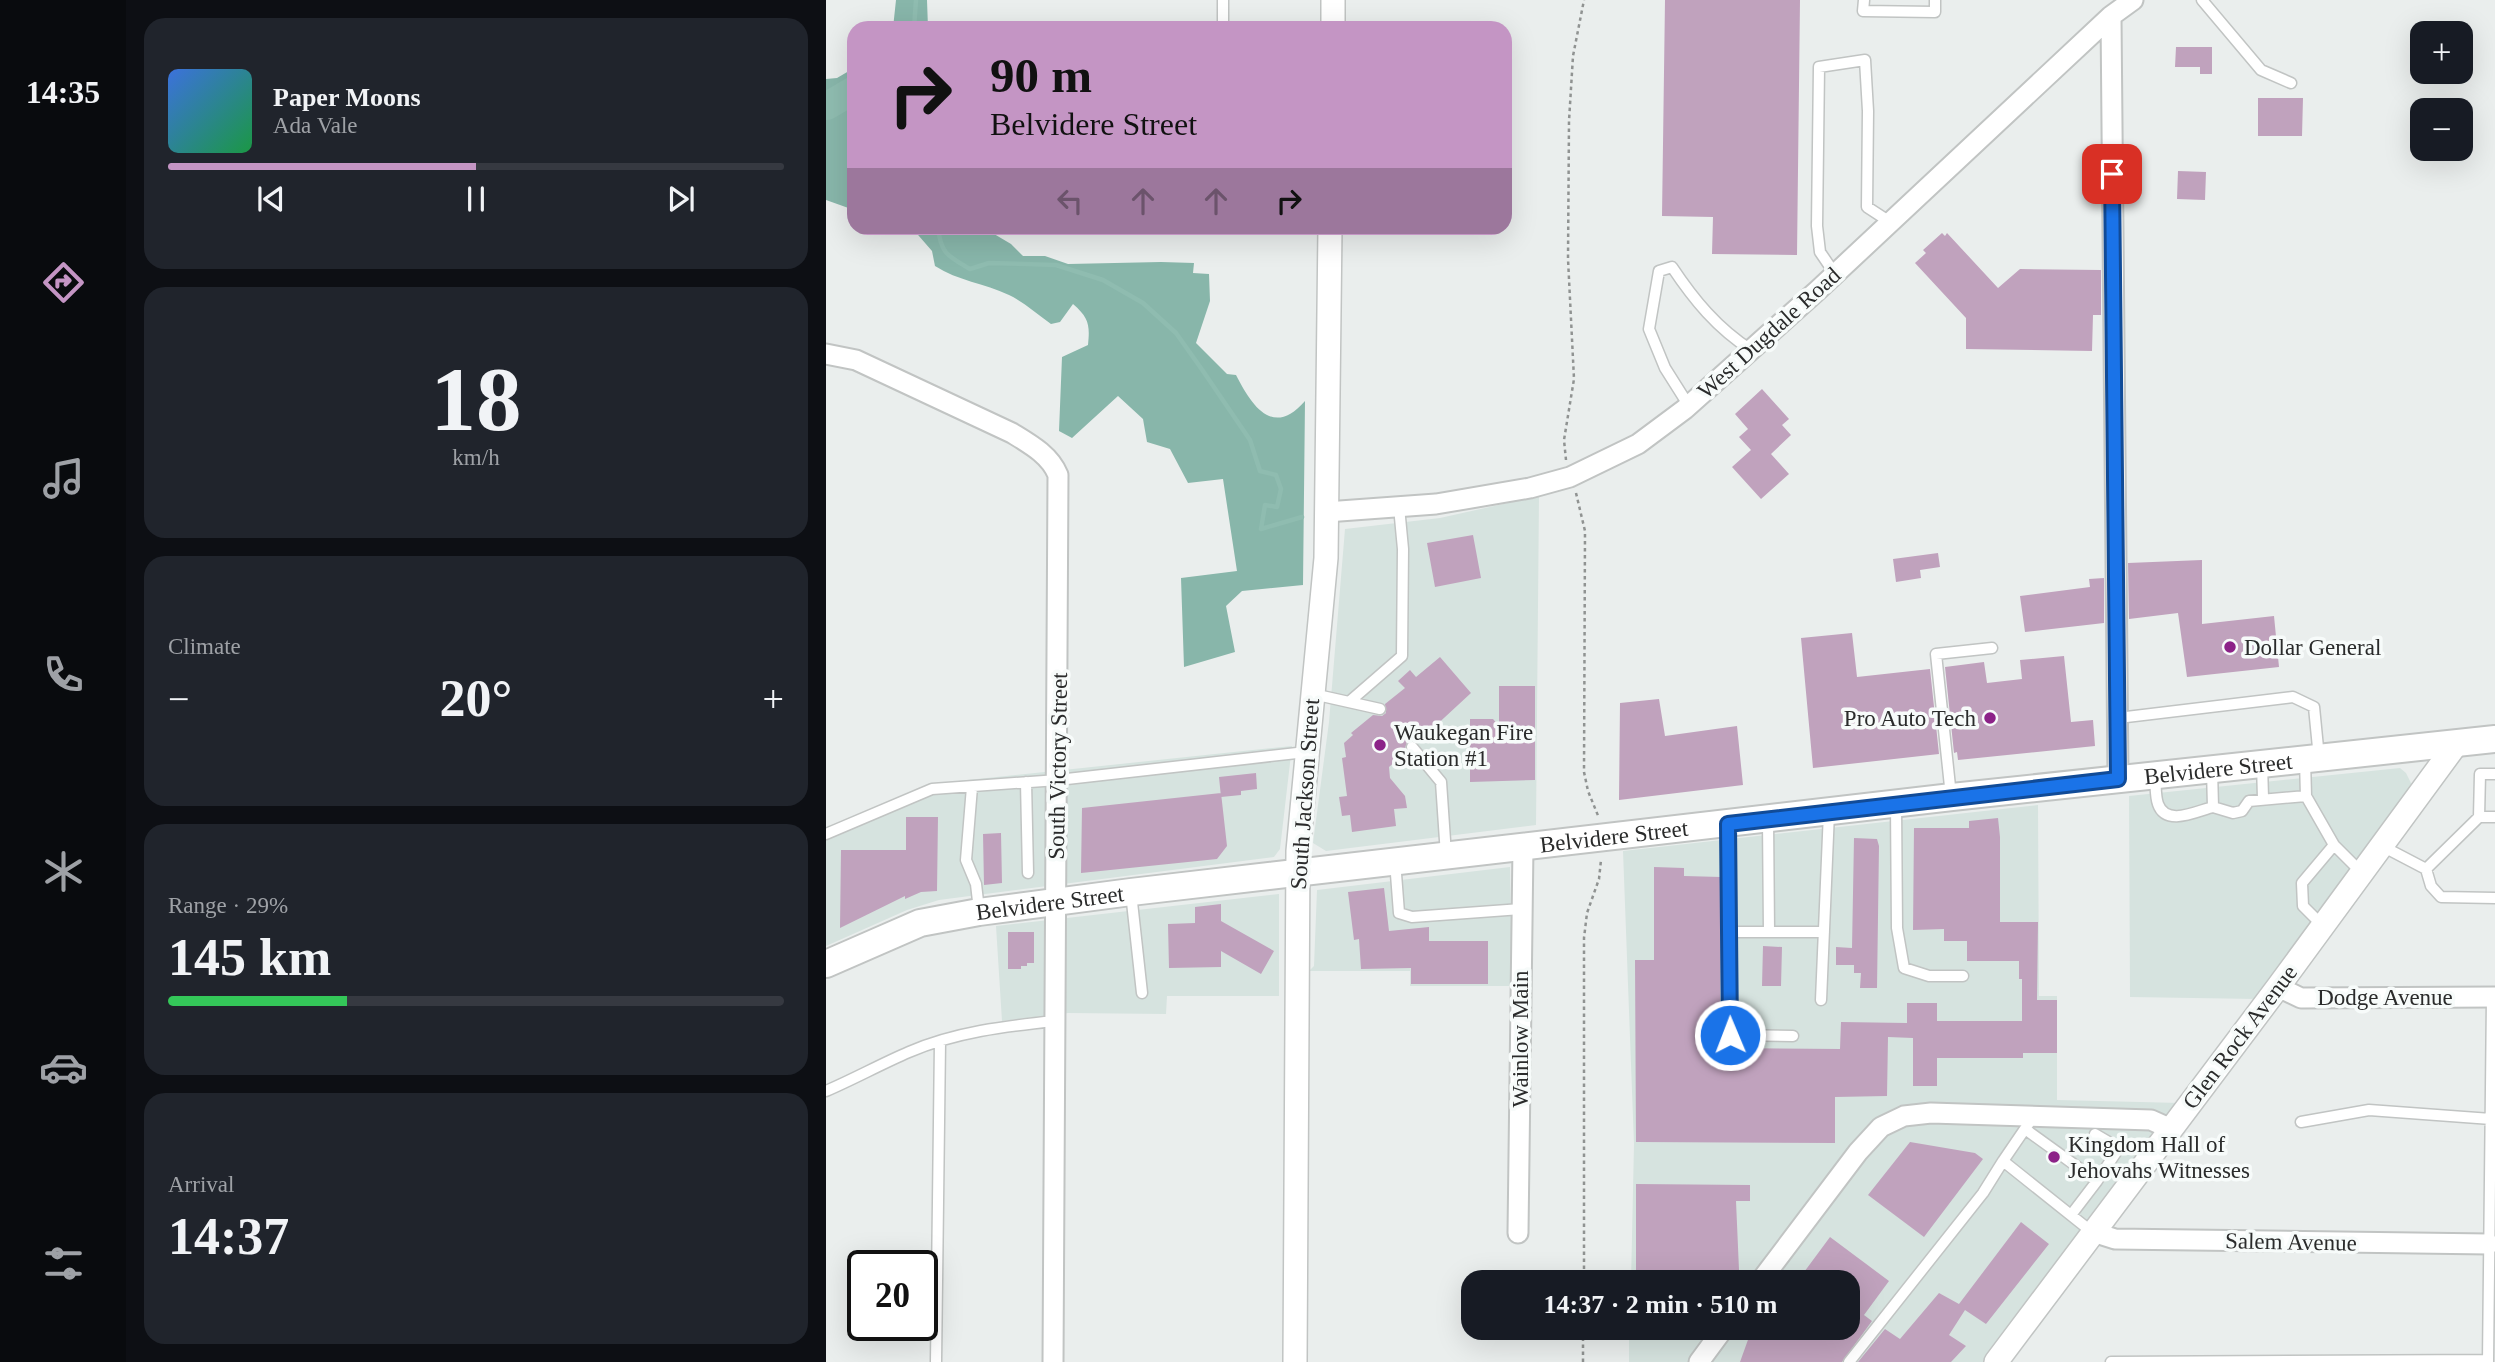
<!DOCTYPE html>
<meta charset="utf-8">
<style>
:root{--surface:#171b24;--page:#20242c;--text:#f1f3f6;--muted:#9ea1a6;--line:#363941;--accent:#c495c4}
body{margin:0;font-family:Georgia,serif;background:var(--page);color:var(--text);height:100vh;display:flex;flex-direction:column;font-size:26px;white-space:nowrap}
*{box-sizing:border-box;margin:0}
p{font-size:23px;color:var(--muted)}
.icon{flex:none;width:38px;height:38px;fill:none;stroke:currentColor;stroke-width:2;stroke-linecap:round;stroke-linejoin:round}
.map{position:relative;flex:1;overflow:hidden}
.panel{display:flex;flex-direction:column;gap:18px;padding:18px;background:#0d0f14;width:700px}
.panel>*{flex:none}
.hud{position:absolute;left:21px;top:21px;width:665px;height:214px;border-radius:21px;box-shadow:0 7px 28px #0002;background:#c495c4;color:#111;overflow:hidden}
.controls{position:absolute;left:1584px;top:21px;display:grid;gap:14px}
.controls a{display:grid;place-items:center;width:63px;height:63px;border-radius:14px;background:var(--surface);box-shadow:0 7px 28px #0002;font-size:35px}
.speed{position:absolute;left:21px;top:1250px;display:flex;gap:14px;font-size:35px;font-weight:700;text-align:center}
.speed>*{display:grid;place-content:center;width:91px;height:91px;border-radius:50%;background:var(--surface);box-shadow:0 7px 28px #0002;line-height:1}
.speed .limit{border:4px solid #111;border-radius:10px;background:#fff;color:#111}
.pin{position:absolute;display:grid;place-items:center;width:60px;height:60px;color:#fff;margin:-30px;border-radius:14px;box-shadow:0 4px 10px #0006}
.me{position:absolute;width:77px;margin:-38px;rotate:359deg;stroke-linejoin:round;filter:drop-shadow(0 0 5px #0008)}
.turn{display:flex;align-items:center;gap:24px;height:147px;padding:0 28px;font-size:32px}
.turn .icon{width:91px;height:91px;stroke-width:2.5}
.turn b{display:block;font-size:49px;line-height:60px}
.lanes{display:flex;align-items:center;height:66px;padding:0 28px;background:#0003;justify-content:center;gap:35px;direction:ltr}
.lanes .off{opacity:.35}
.big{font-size:52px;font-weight:700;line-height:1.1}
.panel .widget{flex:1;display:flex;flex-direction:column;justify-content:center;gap:10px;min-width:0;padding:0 24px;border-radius:21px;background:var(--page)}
.panel .dial{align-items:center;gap:0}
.dial b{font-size:91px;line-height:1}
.song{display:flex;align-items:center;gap:21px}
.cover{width:84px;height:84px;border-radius:10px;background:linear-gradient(135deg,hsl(220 70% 55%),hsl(140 70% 35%))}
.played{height:7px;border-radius:4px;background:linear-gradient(90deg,var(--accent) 50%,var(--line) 50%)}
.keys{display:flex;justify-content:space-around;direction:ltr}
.heat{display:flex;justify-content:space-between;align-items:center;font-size:38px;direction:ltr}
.charge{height:10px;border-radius:5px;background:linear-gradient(90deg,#34c759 29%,var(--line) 0)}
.trip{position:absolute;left:635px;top:1270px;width:399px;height:70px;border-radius:21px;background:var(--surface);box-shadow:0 7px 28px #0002;font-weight:700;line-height:70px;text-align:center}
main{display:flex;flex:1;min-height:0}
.tabs{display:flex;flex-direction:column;width:126px;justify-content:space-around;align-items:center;background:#090b0e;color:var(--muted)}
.tabs .icon{width:49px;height:49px}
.tabs .on{color:var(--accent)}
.tabs b{font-size:32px;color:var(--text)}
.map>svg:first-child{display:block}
.built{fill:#d6e3df}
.forest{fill:#88b6aa}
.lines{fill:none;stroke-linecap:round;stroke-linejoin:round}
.stream{stroke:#8fbcb0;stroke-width:4.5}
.river{stroke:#8fbcb0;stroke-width:28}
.building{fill:#c0a2bd}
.service-casing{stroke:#c1c4c3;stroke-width:13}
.minor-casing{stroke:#c1c4c3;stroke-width:23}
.tertiary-casing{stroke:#c1c4c3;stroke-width:26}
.secondary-casing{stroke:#c1c4c3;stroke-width:30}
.path{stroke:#909392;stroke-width:2.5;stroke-dasharray:3.5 3.5;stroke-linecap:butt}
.service{stroke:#fff;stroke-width:10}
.minor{stroke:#fff;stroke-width:19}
.tertiary{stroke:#fff;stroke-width:23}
.secondary{stroke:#fff;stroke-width:26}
.route-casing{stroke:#114b97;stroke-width:18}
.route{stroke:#1a73e8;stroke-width:12}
.poi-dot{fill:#8c2288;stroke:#f7fbfa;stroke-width:2.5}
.labels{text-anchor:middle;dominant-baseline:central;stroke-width:7;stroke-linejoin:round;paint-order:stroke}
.street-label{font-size:23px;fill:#2a2b2b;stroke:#f7fbfa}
.poi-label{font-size:23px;fill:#2a2b2b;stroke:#f7fbfa;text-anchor:start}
</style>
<main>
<nav class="tabs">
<b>14:35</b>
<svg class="icon on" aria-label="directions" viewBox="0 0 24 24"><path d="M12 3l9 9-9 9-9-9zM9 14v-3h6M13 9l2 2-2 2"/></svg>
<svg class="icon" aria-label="music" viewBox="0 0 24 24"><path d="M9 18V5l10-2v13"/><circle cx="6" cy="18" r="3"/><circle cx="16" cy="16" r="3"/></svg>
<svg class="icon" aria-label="phone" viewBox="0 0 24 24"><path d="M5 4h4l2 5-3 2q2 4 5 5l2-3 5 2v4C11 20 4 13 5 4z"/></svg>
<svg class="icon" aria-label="climate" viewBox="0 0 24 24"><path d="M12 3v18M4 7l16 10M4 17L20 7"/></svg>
<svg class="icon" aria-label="car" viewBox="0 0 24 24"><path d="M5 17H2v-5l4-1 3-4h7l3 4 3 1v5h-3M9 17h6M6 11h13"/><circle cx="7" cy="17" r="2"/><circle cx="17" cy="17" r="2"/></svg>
<svg class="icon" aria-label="filters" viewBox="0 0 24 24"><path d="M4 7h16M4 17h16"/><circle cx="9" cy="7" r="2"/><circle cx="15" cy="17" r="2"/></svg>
</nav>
<section class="panel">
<div class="widget">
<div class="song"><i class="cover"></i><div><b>Paper Moons</b><p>Ada Vale</p></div></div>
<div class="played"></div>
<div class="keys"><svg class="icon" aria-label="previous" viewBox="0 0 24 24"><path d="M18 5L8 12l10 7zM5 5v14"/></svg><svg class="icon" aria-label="pause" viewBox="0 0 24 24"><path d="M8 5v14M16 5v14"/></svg><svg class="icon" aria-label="next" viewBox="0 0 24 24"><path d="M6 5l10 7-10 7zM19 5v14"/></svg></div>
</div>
<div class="widget dial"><b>18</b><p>km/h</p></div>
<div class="widget"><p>Climate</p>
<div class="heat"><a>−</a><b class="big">20°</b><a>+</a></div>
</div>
<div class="widget"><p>Range · 29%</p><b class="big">145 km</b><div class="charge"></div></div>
<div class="widget"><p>Arrival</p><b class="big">14:37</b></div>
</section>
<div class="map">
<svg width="1669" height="1362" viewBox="0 0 1669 1362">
<rect width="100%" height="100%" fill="#eaeeed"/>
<path class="built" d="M713,496L710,825L500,851L487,843L503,722L519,529L614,518Z
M466,746L454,849L448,857L113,900L81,910L0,946V828L103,784Z
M1574,768L1580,773L1586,785L1583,793L1431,999L1304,997L1303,796Z
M1212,805L1213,996H1231V1100L1355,1103L1157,1362H803V1328H1022V1283H805L808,1144L797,851Z
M684,867L686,986H584V971H483L488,966L491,890Z
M453,894V996H341L340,1014L242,1013L176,1021L170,926Z"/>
<path class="forest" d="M70,0H101L102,28H67Z
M28,68V210L0,200V79L11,78Z
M86,228H158L185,244L197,256H219L242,264L335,262L368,263L367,273L383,274L384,301L370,343L401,374L410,375C426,406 447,438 479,401L477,585L416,591L400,606L409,652L358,667L355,578L411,571L397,479L362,483L344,449L321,442L317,419L292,396L246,438L233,431L236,357L262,345C264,325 263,318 247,304L234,322L225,324C211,314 198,302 183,295C158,283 132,281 109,266L106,251Z"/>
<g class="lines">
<path class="stream" d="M88,28L90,0
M112,228C115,254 122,256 144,269L163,263L230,265L277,280L317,303L350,333L377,371L424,440L434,471L450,475L455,489L451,507L439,505L435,529L476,517"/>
<path class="river" d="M1,106L28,90"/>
</g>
<path class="building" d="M839,0H974L971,255L886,254L887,217L836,216Z
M1350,47H1386V74H1374V67H1349Z
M1432,98H1477L1476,136H1432Z
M1352,171L1380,172L1379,200L1351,199Z
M1116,233L1119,236L1121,233L1172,288L1194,269L1275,270V315H1267L1266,351L1140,349V318L1089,263L1100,253L1097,250Z
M936,389L963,419L956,425L965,435L945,454L963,474L935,499L906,467L925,450L913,437L922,429L909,414Z
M647,535L655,578L609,587L601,543Z
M1112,553L1114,567L1094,570L1095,578L1070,582L1067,559Z
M1376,560V624L1448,616L1453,667L1361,677L1352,613L1303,619L1302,563Z
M1278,578V623L1199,632L1194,596L1264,587L1263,579Z
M1026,633L1031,677L1104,669L1113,754L987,768L975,638Z
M1238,656L1245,722L1267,720L1269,746L1132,760L1131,752L1128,753L1119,667L1158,662L1161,683L1196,679L1194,660Z
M614,657L645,693L592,742L585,740L581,742L579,748L580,752L563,767L564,778L579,796L581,808L568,809L570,826L526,832L524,815L516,816L513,797L521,796L516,758L520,757L518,743L527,735L525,733L547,715L556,716L560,713L559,704L579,688L572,681L584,670L590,677Z
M673,686H709V780L644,782V719H667L673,726Z
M833,699L839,736L911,726L917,785L793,800L794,703Z
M430,773L431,789L415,791V795L395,797L393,777Z
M395,793L401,846L391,859L255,873L256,808Z
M80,817H112L111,891L95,892L79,899V896L14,928L15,850H80Z
M1172,818L1174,837V922H1212L1211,1000H1231V1053H1197V1058H1111V1086H1087V1038L1062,1037L1061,1096L1009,1097V1143L810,1142L809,960H828V867L858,868V876L895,877L894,1048L1014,1049L1015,1022L1081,1023V1003H1111V1021H1196V979H1193V961H1141V941H1118V929L1087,930L1088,828H1143V821Z
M175,833L176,883L158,885L157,834Z
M1028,838L1051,839L1053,846L1051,988H1034L1035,973H1028V965H1010V947L1026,948Z
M558,888L563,931L603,927V941H662V984H585V968L535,969L533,939L528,940L522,892Z
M395,904V921L448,951L435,974L395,951V967L343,968L342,924L369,923V907Z
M182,932H208V963H201V966H195V969H182Z
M937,946L956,947L955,986H936Z
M1084,1142L1149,1153L1157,1159L1098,1237L1042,1195Z
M810,1184L924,1185V1201H910L913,1270L903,1283H810Z
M1195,1222L1223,1244L1160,1324L1139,1310L1123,1335L1140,1346L1125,1362H1032L1059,1329L1074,1339L1113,1293L1133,1304Z
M1004,1237L1063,1281L1038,1315L1046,1321L1016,1362H914L923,1337L930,1328H1022V1283H970Z"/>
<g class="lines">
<g class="service-casing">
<path id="service" d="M397,0V28
M1038,0L1037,11L1109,12V0
M1376,0L1435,70L1465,83
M1009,274L994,252L991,226L993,67L1039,60L1042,111L1041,207L1064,222
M863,406L839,368L823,329L833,271L846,267C868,300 891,328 925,350
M487,694L554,709
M523,702L576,656L577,549L573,507
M1292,718L1467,697L1488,707L1493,758
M586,747L615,782L620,855
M1479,760L1480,796
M1436,764L1437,798
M1386,770L1387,807L1407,813L1416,811L1423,801L1480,796L1508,845L1536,873
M1329,776C1330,784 1329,796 1332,804C1340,827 1371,811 1387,807
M200,782L202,873
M146,787L140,860L150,884L153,910
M1125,796L1110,654L1166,648
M1070,805L1071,928L1078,968L1103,976H1137
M1653,817H1669
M942,820L943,932
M902,824L904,1035L967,1036
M0,834L106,789L232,780L480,752
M1556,846L1600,869L1653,817L1654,774H1669
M569,861L573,913L586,917L695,909
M1600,869L1605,886L1615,897L1669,898
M305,893L316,993
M1497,926L1477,906L1476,883L1508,845
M903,932H998
M995,1000L1003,812
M0,1091C28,1079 55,1064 83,1052C129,1032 180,1026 229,1021
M1207,1117L1177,1161L1266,1232
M1475,1122L1543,1110L1665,1119
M1199,1129L1271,1181L1245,1215
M1269,1134L1293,1148L1271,1181
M110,1362L114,1042
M1023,1362L1157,1193L1177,1161
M1285,1362L1662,1360
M1662,1362L1666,997"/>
</g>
<g class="minor-casing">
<path id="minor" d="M1285,16L1292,779
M0,354L30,360L186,433C204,444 224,455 232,475L227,1362
M500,512L610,504L704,488L744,477L812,444L859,409L992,290L1285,16L1307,0
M1452,987L1475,998L1669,997
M1267,1232L1289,1239L1663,1244
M692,1233L697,846
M933,1283L1032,1152L1055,1127L1078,1116L1105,1113L1325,1120L1345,1129
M873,1362L898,1328"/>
</g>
<g class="tertiary-casing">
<path id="tertiary" d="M507,28V0
M469,1362L472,851L500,558L504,228
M1170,1362L1452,987L1631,743"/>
</g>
<g class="secondary-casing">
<g id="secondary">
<path id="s1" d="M0,964L94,923L153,912L305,892L1126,797L1669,739"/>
</g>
</g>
<path class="path" d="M740,460L738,440L748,379L742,259L743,121L747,56L758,0
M750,493L759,531L758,772L762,791L773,818
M758,1283V938L761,913L773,879L775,860
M757,1362V1328"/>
<use href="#service" class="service"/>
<use href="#minor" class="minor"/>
<use href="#tertiary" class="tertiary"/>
<use href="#secondary" class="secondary"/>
</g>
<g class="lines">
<g class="route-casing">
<path id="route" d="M904,1035L902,824L1292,779L1286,174"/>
</g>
<use href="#route" class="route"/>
</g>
<g class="poi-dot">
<circle cx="1404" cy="647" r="7"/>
<circle cx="1164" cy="718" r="7"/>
<circle cx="554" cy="745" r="7"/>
<circle cx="1228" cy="1157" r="7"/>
</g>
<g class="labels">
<g class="street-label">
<text transform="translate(943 333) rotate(-42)">West Dugdale Road</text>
<text transform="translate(232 766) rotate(-89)">South Victory Street</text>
<text stroke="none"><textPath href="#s1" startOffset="1410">Belvidere Street</textPath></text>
<text transform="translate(479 794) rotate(-86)">South Jackson Street</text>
<text stroke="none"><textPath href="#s1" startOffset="802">Belvidere Street</textPath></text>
<text stroke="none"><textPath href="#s1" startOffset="234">Belvidere Street</textPath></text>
<text x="1559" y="997">Dodge Avenue</text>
<text transform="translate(1414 1037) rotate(-53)">Glen Rock Avenue</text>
<text transform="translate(694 1039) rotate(-90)">Wainlow Main</text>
<text transform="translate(1465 1242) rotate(1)">Salem Avenue</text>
</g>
<g class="poi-label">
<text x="1418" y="647">Dollar General</text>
<text x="1150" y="718" text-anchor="end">Pro Auto Tech</text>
<text x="568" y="732">Waukegan Fire<tspan x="568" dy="26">Station #1</tspan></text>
<text x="1242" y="1144">Kingdom Hall of<tspan x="1242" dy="26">Jehovahs Witnesses</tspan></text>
</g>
</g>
</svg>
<div class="controls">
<a>+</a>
<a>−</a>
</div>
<div class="speed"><div class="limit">20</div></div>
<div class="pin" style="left:1286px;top:174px;background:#d93025"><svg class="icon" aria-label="arrive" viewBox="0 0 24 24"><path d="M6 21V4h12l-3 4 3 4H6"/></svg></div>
<svg class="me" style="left:904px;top:1035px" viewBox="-20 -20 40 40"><circle r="17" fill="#1a73e8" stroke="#fff" stroke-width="3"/><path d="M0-11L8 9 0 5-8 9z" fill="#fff"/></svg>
<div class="trip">14:37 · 2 min · 510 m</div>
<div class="hud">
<div class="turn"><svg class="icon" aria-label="right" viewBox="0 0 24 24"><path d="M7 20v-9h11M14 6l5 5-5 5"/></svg><div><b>90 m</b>Belvidere Street</div></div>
<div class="lanes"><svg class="icon off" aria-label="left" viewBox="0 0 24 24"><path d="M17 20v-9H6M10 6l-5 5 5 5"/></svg><svg class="icon off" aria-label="ahead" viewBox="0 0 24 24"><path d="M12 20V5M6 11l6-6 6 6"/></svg><svg class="icon off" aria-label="ahead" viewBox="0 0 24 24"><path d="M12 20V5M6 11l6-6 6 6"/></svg><svg class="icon" aria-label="right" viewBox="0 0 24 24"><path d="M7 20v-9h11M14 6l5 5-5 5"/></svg></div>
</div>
</div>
</main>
